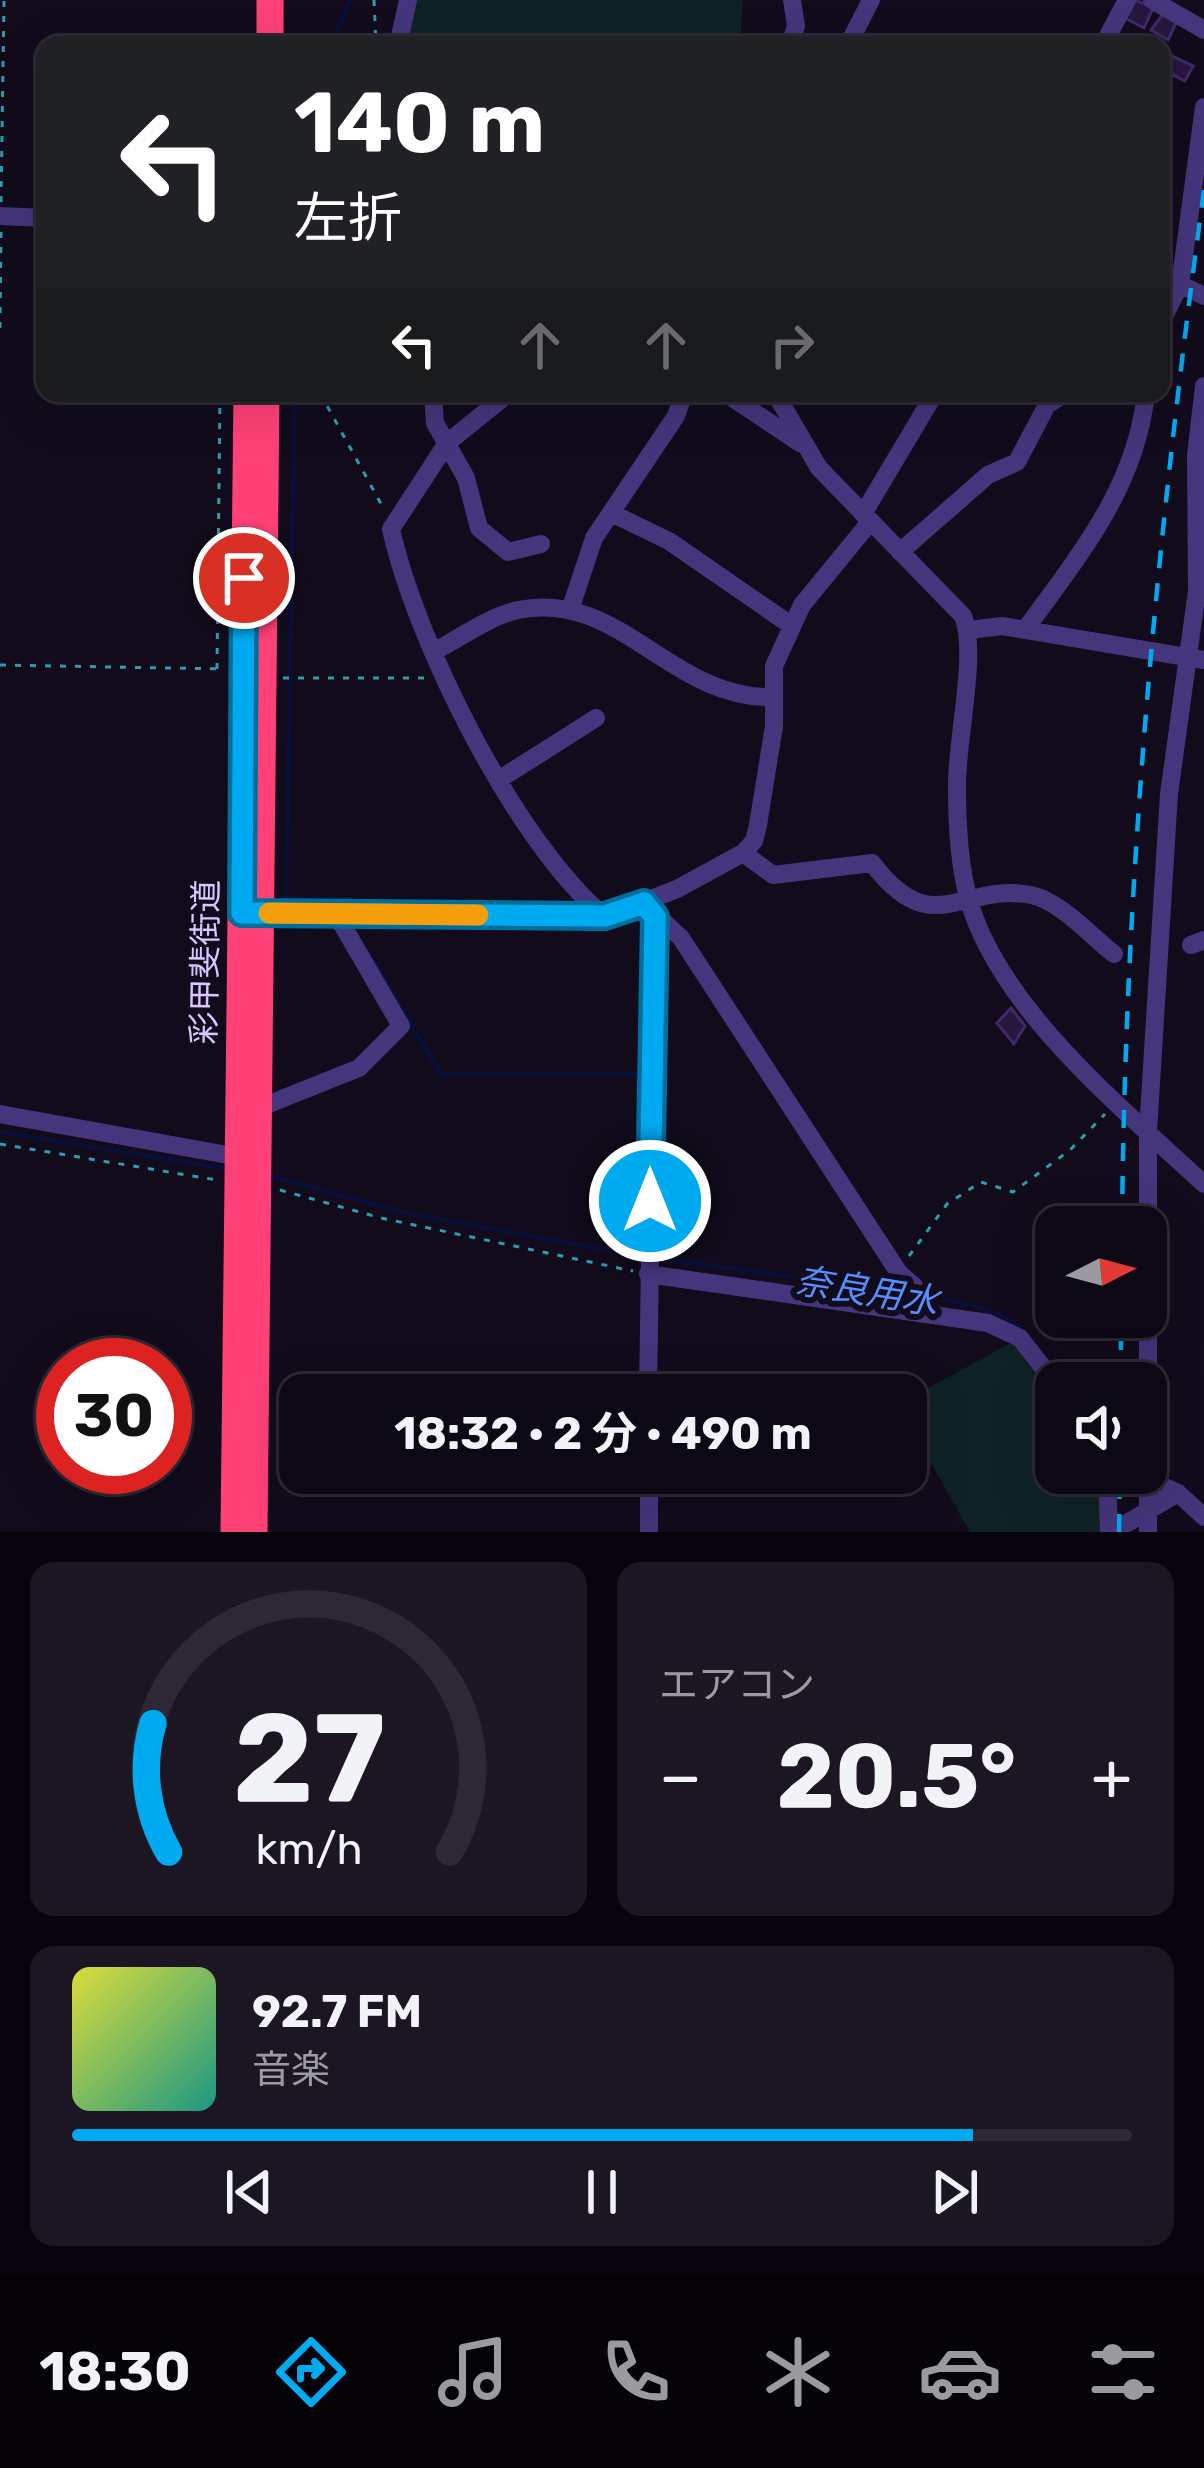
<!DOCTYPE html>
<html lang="ja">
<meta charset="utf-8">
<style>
:root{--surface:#0d0815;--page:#1b1622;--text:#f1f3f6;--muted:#9a9aa0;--line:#2d2934;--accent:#00aaf1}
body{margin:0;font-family:Rubik,"Noto Sans JP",sans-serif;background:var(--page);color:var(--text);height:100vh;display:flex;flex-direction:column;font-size:45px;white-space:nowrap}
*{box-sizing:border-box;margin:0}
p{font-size:39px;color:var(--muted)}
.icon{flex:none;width:66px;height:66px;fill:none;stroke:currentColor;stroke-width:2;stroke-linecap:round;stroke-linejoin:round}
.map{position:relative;height:1532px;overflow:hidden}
.panel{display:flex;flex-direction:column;gap:30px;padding:30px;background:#07040c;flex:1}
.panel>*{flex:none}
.guide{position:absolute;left:36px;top:36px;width:1134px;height:366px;border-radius:24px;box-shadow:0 12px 48px #0002,0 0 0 3px var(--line);background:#202124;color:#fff;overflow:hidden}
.needle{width:78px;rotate:84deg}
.buttons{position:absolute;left:1035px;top:1206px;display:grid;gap:24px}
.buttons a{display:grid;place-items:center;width:132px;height:132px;border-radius:24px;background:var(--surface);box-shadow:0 12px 48px #0002,0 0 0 3px var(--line);font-size:60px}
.speed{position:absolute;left:36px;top:1338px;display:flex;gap:24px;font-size:60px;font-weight:700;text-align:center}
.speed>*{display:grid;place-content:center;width:156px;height:156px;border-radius:50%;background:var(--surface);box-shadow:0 12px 48px #0002,0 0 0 3px var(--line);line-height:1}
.speed .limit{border:18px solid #d22;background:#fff;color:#111}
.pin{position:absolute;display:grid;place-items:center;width:102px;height:102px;color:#fff;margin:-51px;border:6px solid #fff;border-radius:50%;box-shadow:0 3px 12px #0007}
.me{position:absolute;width:132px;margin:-66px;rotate:0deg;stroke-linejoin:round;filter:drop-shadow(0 0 9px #0008)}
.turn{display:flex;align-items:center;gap:42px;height:252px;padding:0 60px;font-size:54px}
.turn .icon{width:156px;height:156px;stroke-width:2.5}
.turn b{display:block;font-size:84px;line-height:102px}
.lanes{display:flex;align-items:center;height:114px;padding:0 60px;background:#0003;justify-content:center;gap:60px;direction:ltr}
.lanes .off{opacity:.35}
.big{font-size:90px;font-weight:700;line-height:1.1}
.panel .widget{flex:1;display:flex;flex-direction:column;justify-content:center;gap:18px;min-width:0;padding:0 42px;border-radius:24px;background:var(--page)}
.panel .dial{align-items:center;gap:0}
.dial svg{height:312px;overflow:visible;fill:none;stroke:var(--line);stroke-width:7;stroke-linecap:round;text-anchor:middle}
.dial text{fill:var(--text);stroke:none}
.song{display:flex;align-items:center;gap:36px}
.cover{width:144px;height:144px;border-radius:18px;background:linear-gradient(135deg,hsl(60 70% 55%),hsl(170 70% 35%))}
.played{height:12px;border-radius:6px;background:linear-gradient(90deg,var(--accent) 85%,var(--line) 85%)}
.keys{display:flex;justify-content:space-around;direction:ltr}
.heat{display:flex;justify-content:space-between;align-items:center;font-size:66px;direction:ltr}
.panel .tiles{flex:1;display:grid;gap:30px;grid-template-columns:1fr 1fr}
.widget:last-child{grid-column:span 2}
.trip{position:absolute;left:279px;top:1374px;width:648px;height:120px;border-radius:24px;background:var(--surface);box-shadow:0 12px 48px #0002,0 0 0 3px var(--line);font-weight:700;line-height:120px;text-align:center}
.tab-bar{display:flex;height:192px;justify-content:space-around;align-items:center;background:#050308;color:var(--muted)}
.tab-bar .icon{width:84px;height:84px}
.tab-bar .on{color:var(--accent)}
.tab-bar b{font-size:54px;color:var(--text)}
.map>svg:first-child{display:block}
.green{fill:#0e2226}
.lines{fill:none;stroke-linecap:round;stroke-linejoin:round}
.stream{stroke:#081038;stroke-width:4.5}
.building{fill:#26173d;stroke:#422869;stroke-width:3}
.path{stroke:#2b9dae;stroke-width:3;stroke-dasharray:6 9;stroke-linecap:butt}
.minor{stroke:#45357c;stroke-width:18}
.highway{stroke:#ff4177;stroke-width:27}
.rail{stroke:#00aaf1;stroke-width:4.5;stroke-dasharray:18 15;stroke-linecap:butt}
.route-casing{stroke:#006e9d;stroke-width:30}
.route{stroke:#00aaf1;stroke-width:21}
.slow{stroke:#f59e0b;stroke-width:21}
.labels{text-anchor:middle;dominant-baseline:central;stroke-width:12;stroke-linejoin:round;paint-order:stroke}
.street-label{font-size:33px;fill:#d7c6ff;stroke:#110b1c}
.water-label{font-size:36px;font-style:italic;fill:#548fff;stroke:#110b1c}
</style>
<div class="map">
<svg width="1204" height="1532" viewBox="0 0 1204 1532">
<rect width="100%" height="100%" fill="#110b1c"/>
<path class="green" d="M415,0H743L740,45H407Z
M1020,1338L1056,1385V1473H1107L1108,1532H970L906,1419V1400Z"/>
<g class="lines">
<path class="stream" d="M331,45L350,0
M295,393L286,898L351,899L352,907
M367,950L441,1074H638V1256
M0,1132L229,1169
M270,1176L401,1212L640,1256
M657,1258L907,1293
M919,1295C951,1302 1002,1305 1024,1332"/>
</g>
<path class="building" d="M1135,0L1153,8L1144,28L1125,18Z
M1163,14L1177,21L1168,40L1151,30Z
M1166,53L1193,66L1185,81L1161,69Z
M1011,1008L1025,1026L1014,1044L997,1023Z"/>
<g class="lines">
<path class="path" d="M374,0L376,45
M1,202L4,0
M0,328L1,230
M320,393L385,511
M0,665L223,669
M217,669L220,393
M283,678H429
M0,1144L217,1180
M280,1190L381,1218L633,1271
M909,1256L947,1204L981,1182L1013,1192L1070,1150L1105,1114"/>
<path class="minor" d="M1152,0L1204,30
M398,45L408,0
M790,45L796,26L792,0
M848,45L871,0
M1103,45L1127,0
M0,216L45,218
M1161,275L1204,296
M1161,322L1180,285L1204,107
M433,393L435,423L466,478L479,528L508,552L541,544
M509,393L447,443L391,529C416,642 516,843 605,917
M725,393L800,443
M775,393L819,468L963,616C978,654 956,741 957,788C957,824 959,863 968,897C997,1007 1123,1109 1204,1184
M611,513L669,541L792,626
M863,514L935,393
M900,552L988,475L1017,462L1047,405L1066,393
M571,607L594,538L676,416L684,393
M969,630L1002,626L1204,660
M1025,630C1079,555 1136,488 1146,393
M435,651C460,638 490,616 518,610C619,589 670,699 772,697
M500,779L596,718
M743,853L773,875L872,863C933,943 960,882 1031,895C1060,901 1091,936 1114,954
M644,903L681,938L899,1273L914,1286V1310
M254,913L605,917L677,889L743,853L754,841L758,825L774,726V666L802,605L870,522
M1191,945L1204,940
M259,1108L359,1068L401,1026L336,914
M0,1114L239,1157
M648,1274L988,1323L1020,1338L1056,1384
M648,1395L655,917
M649,1473V1532
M1107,1473L1109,1532
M1140,1476L1178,1493L1204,1517
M1112,1532L1178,1493
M1148,1532V1131L1169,794L1197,591L1196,455L1204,386"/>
<path class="highway" d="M270,45V0
M234,1532L247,393
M254,1532L266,393"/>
<path class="rail" d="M1122,1227C1125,879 1157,534 1204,190
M1121,1383V1317
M1119,1532L1120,1473"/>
</g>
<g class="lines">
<g class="route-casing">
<path id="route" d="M244,578L242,913L605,916L644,903L655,917L650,1201"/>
</g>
<use href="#route" class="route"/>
<path class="slow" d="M269,913L478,915"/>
</g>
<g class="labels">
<g class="street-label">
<text transform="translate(205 962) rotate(-89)">彩甲斐街道</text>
</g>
<g class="water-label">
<text transform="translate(867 1291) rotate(9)">奈良用水</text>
</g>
</g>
</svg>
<div class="buttons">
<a><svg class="needle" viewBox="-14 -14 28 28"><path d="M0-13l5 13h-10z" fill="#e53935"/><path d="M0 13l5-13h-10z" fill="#9a9aa0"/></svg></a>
<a><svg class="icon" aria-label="sound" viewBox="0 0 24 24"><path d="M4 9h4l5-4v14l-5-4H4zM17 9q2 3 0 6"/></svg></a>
</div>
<div class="speed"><div class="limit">30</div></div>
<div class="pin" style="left:244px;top:578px;background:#d93025"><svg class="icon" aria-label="arrive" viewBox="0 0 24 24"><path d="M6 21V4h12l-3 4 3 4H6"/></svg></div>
<svg class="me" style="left:650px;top:1201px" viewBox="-20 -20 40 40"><circle r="17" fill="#00aaf1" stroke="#fff" stroke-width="3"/><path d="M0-11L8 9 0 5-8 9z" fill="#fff"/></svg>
<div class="trip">18:32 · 2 分 · 490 m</div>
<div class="guide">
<div class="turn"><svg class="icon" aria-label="left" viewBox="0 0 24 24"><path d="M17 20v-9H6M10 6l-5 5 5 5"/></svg><div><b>140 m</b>左折</div></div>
<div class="lanes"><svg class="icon" aria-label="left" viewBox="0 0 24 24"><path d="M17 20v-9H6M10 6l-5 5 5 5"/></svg><svg class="icon off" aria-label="ahead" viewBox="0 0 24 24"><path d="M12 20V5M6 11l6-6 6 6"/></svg><svg class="icon off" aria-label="ahead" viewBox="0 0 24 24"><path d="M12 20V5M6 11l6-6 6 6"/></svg><svg class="icon off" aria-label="right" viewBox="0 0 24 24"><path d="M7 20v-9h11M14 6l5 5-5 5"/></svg></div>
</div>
</div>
<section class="panel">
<div class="tiles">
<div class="widget dial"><svg viewBox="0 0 100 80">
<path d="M14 69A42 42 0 1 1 86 69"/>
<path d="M14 69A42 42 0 0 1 10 36" stroke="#00aaf1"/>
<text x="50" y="56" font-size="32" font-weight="700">27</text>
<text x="50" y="72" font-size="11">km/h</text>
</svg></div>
<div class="widget"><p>エアコン</p>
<div class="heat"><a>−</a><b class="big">20.5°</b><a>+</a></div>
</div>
<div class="widget">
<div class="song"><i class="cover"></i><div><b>92.7 FM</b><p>音楽</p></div></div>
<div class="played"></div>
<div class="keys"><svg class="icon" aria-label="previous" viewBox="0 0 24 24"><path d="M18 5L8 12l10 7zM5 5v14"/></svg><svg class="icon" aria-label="pause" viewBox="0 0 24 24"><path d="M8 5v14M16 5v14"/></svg><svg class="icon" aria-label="next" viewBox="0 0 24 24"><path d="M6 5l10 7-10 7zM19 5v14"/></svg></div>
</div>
</div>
</section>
<nav class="tab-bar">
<b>18:30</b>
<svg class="icon on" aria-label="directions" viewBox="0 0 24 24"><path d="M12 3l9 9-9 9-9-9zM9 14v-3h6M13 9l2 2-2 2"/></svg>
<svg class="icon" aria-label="music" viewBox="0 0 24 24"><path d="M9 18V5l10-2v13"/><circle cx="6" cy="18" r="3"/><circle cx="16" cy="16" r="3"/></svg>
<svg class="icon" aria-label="phone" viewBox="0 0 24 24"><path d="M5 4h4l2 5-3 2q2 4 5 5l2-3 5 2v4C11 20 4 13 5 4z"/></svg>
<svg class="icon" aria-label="climate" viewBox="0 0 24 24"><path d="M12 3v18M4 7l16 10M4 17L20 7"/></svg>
<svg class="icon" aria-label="car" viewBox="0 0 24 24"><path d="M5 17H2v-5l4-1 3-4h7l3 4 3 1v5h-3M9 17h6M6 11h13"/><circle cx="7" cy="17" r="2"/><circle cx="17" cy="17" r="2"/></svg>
<svg class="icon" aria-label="filters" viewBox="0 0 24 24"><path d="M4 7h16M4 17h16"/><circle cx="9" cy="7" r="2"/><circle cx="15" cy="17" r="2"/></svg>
</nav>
